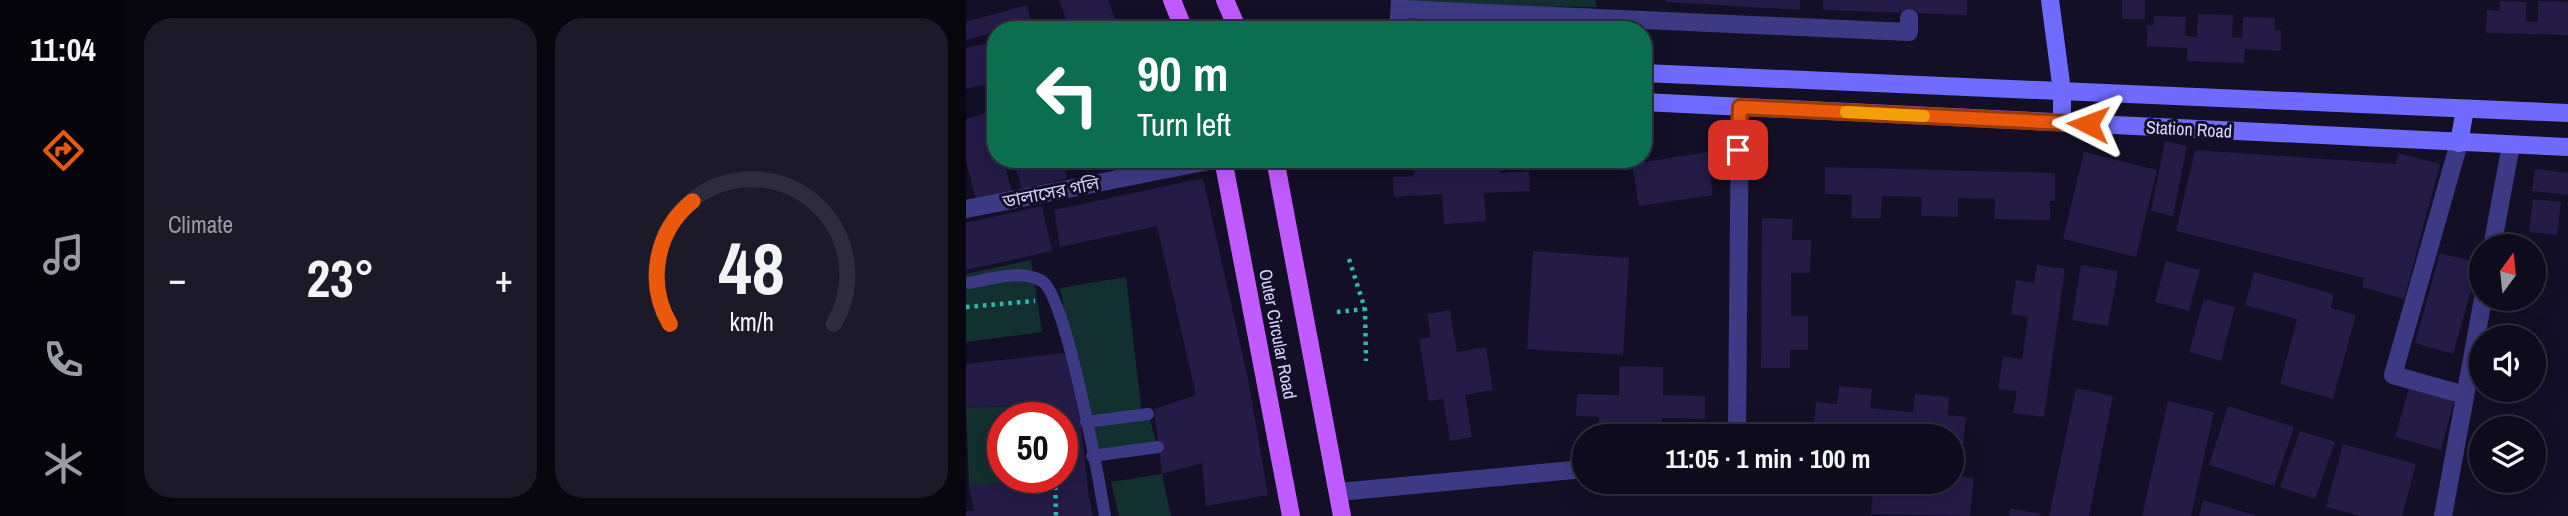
<!DOCTYPE html>
<meta charset="utf-8">
<style>
:root{--surface:#0e0b1c;--page:#1c1929;--text:#f1f3f6;--muted:#9b9ba3;--line:#2e2b3b;--accent:#ea580c}
body{margin:0;font-family:"Archivo Narrow","Noto Sans Bengali",sans-serif;background:var(--page);color:var(--text);height:100vh;display:flex;flex-direction:column;font-size:26px;white-space:nowrap}
*{box-sizing:border-box;margin:0}
p{font-size:23px;color:var(--muted)}
.icon{flex:none;width:38px;height:38px;fill:none;stroke:currentColor;stroke-width:2;stroke-linecap:round;stroke-linejoin:round}
.map{position:relative;flex:1;overflow:hidden}
.drawer{display:flex;flex-direction:column;gap:18px;padding:18px;background:#08060f;width:840px}
.drawer>*{flex:none}
.banner{position:absolute;left:21px;top:21px;width:665px;height:147px;border-radius:28px;box-shadow:0 7px 28px #0002,0 0 0 2px var(--line);background:#0b6e4f;color:#fff;overflow:hidden}
.needle{width:46px;rotate:15deg}
.fabs{position:absolute;left:1503px;top:234px;display:grid;gap:14px}
.fabs a{display:grid;place-items:center;width:77px;height:77px;border-radius:50%;background:var(--surface);box-shadow:0 7px 28px #0002,0 0 0 2px var(--line);font-size:35px}
.speed{position:absolute;left:21px;top:402px;display:flex;gap:14px;font-size:35px;font-weight:700;text-align:center}
.speed>*{display:grid;place-content:center;width:91px;height:91px;border-radius:50%;background:var(--surface);box-shadow:0 7px 28px #0002,0 0 0 2px var(--line);line-height:1}
.speed .limit{border:10px solid #d22;background:#fff;color:#111}
.pin{position:absolute;display:grid;place-items:center;width:60px;height:60px;color:#fff;margin:-30px;border-radius:14px;box-shadow:0 4px 10px #0006}
.me{position:absolute;width:77px;margin:-38px;rotate:273deg;stroke-linejoin:round;filter:drop-shadow(0 0 5px #0008)}
.turn{display:flex;align-items:center;gap:24px;height:147px;padding:0 35px;font-size:32px}
.turn .icon{width:91px;height:91px;stroke-width:2.5}
.turn b{display:block;font-size:49px;line-height:60px}
.big{font-size:52px;font-weight:700;line-height:1.1}
.drawer .widget{flex:1;display:flex;flex-direction:column;justify-content:center;gap:10px;min-width:0;padding:0 24px;border-radius:28px;background:var(--page)}
.drawer .dial{align-items:center;gap:0}
.dial svg{height:182px;overflow:visible;fill:none;stroke:var(--line);stroke-width:7;stroke-linecap:round;text-anchor:middle}
.dial text{fill:var(--text);stroke:none}
.heat{display:flex;justify-content:space-between;align-items:center;font-size:38px;direction:ltr}
.drawer .tiles{flex:1;display:grid;gap:18px;grid-template-columns:repeat(2,1fr)}
.trip{position:absolute;left:606px;top:424px;width:392px;height:70px;border-radius:35px;background:var(--surface);box-shadow:0 7px 28px #0002,0 0 0 2px var(--line);font-weight:700;line-height:70px;text-align:center}
main{display:flex;flex:1;min-height:0}
.dock{display:flex;flex-direction:column;width:126px;justify-content:space-around;align-items:center;background:#06040b;color:var(--muted)}
.dock .icon{width:49px;height:49px}
.dock .active{color:var(--accent)}
.dock b{font-size:32px;color:var(--text)}
.map>svg:first-child{display:block}
.green{fill:#12302f}
.building{fill:#241b47}
.lines{fill:none;stroke-linecap:round;stroke-linejoin:round}
.path{stroke:#2fb8b0;stroke-width:4.5;stroke-dasharray:3.5 5;stroke-linecap:butt}
.lane{stroke:#3d3a85;stroke-width:12}
.street{stroke:#3d3a85;stroke-width:18}
.secondary{stroke:#6f6bff;stroke-width:18}
.primary{stroke:#c25bff;stroke-width:18}
.route-casing{stroke:#983908;stroke-width:18}
.route{stroke:#ea580c;stroke-width:12}
.slow{stroke:#f59e0b;stroke-width:12}
.labels{text-anchor:middle;dominant-baseline:central;stroke-width:6;stroke-linejoin:round;paint-order:stroke}
.street-label{font-size:18px;fill:#d9d4ff;stroke:#130f26}
</style>
<main>
<nav class="dock">
<b>11:04</b>
<svg class="icon active" aria-label="directions" viewBox="0 0 24 24"><path d="M12 3l9 9-9 9-9-9zM9 14v-3h6M13 9l2 2-2 2"/></svg>
<svg class="icon" aria-label="music" viewBox="0 0 24 24"><path d="M9 18V5l10-2v13"/><circle cx="6" cy="18" r="3"/><circle cx="16" cy="16" r="3"/></svg>
<svg class="icon" aria-label="phone" viewBox="0 0 24 24"><path d="M5 4h4l2 5-3 2q2 4 5 5l2-3 5 2v4C11 20 4 13 5 4z"/></svg>
<svg class="icon" aria-label="climate" viewBox="0 0 24 24"><path d="M12 3v18M4 7l16 10M4 17L20 7"/></svg>
</nav>
<section class="drawer">
<div class="tiles">
<div class="widget"><p>Climate</p>
<div class="heat"><a>−</a><b class="big">23°</b><a>+</a></div>
</div>
<div class="widget dial"><svg viewBox="0 0 100 80">
<path d="M14 69A42 42 0 1 1 86 69"/>
<path d="M14 69A42 42 0 0 1 24 15" stroke="#ea580c"/>
<text x="50" y="56" font-size="32" font-weight="700">48</text>
<text x="50" y="72" font-size="11">km/h</text>
</svg></div>
</div>
</section>
<div class="map">
<svg width="1602" height="516" viewBox="0 0 1602 516">
<rect width="100%" height="100%" fill="#130f26"/>
<path class="green" d="M440,0H629L631,7L440,6Z
M65,260L76,332L0,342V274Z
M160,277L176,414H182L192,447L126,456L94,288Z
M53,405L54,418H37V478H58V482L3,485L0,408Z
M196,474L205,516H153L145,482Z"/>
<path class="building" d="M93,0H142L153,30H104Z
M700,0H834V10L700,2Z
M857,0H1001V15L857,10Z
M1156,0H1179V19H1156Z
M1534,1L1560,2V21L1572,22V1L1602,2V35L1520,33L1521,10L1533,11Z
M61,5L65,21L0,40V22Z
M1232,14L1267,15L1266,37L1276,38L1277,17L1309,18V30L1315,31V51L1279,49L1278,63L1221,61V48L1181,46V25H1188V16L1220,17L1219,36L1231,37Z
M30,41V82L0,89V48Z
M24,112L30,132V159H37L47,195L11,204L0,161V119Z
M1199,141L1221,146L1207,216L1185,211Z
M1229,150L1430,164L1432,153L1474,164L1438,299L1396,287L1398,278L1210,231Z
M741,152L747,195L673,206L666,164Z
M1118,152L1191,170L1170,257L1097,239Z
M47,159H96L101,178L56,190Z
M504,159H534L535,173L563,171L564,191L518,193L520,221L478,224L476,194L428,197L427,177L448,176V162Z
M859,167L1089,173V201H1084V220L1028,219L1029,199L992,198V217L955,216L956,197L916,196L915,218H885L886,195L859,194Z
M1569,169L1602,173V195L1566,191Z
M237,178L283,384L302,495L240,506L236,463L196,474L188,409L230,395L191,226L94,247L88,210Z
M1567,199L1595,202L1591,235L1563,232Z
M76,206L86,251L0,270V223Z
M796,218L827,219L826,240H845L844,273H825V316H842V350H824V368H795Z
M567,251L663,258L657,355L561,349Z
M1474,253L1513,263L1487,354L1449,343Z
M1200,261L1234,270L1223,311L1189,302Z
M1071,265L1099,269L1078,417L1047,413L1051,391L1032,389L1037,356L1056,359L1062,317L1045,314L1050,280L1068,283Z
M1115,265L1152,271L1142,326L1106,320Z
M1288,272L1368,294L1365,308L1390,315L1367,399L1314,384L1331,319L1279,305Z
M1238,299L1269,307L1255,361L1223,352Z
M484,310L491,352L520,347L527,390L499,395L506,437L484,441L477,399L463,401L453,339L465,337L461,314Z
M107,352L123,498L127,516H0V511H8L3,485L58,482V478H96V418H54L53,405L0,408V364Z
M653,366L697,367V395L739,396V419L696,418V431L633,430V417L610,416L611,394L653,395Z
M873,386L906,389L904,408L947,412L949,394L983,397L982,415L1000,417L997,445L985,444V436H882L847,433L850,402L871,404Z
M1110,388L1147,396L1123,516H1083Z
M1443,388L1488,401L1475,450L1429,437Z
M1202,401L1248,412L1225,516H1176Z
M1262,406L1328,427L1308,486L1243,465Z
M1334,431L1369,442L1349,499L1314,487Z
M1377,444L1450,464L1436,516H1394L1360,507Z
M985,475L1008,478L1004,516L905,514L908,481H985Z
M1237,500L1289,515V516H1233Z
M1044,508L1075,514L1074,516H1043Z"/>
<g class="lines">
<path class="path" d="M383,259L399,309L400,361
M0,307L69,301
M371,312L399,309
M89,478L90,516"/>
<path class="lane" d="M3,283C24,279 56,269 76,281C100,295 133,480 139,516
M120,422L182,414
M126,456L192,447"/>
<path class="street" d="M434,9L943,32V18
M432,30L434,0
M1493,143L1427,375L1499,395
M0,209L253,159
M1526,247L1545,145
M767,436L771,428L774,107
M373,492L618,469
M1477,516L1517,299"/>
<path class="secondary" d="M1084,0L1096,91V123
M677,73L1602,113
M677,102L1602,147
M1493,143L1499,109"/>
<path class="primary" d="M206,0L218,30
M259,0L272,30
M257,159L325,516
M309,159L376,516"/>
</g>
<g class="lines">
<g class="route-casing">
<path id="route" d="M772,150L774,107L1122,124"/>
</g>
<use href="#route" class="route"/>
<path class="slow" d="M880,112L958,116"/>
</g>
<g class="labels">
<g class="street-label">
<text transform="translate(1223 129) rotate(3)">Station Road</text>
<text transform="translate(85 192) rotate(-11)">ডালাসের গলি</text>
<text transform="translate(312 334) rotate(79)">Outer Circular Road</text>
</g>
</g>
</svg>
<div class="fabs">
<a><svg class="needle" viewBox="-14 -14 28 28"><path d="M0-13l5 13h-10z" fill="#e53935"/><path d="M0 13l5-13h-10z" fill="#9b9ba3"/></svg></a>
<a><svg class="icon" aria-label="sound" viewBox="0 0 24 24"><path d="M4 9h4l5-4v14l-5-4H4zM17 9q2 3 0 6"/></svg></a>
<a><svg class="icon" aria-label="layers" viewBox="0 0 24 24"><path d="M12 4l9 5-9 5-9-5zM3 14l9 5 9-5"/></svg></a>
</div>
<div class="speed"><div class="limit">50</div></div>
<div class="pin" style="left:772px;top:150px;background:#d93025"><svg class="icon" aria-label="arrive" viewBox="0 0 24 24"><path d="M6 21V4h12l-3 4 3 4H6"/></svg></div>
<svg class="me" style="left:1122px;top:124px" viewBox="-20 -20 40 40"><path d="M0-17L14 15 0 8-14 15z" fill="#ea580c" stroke="#fff" stroke-width="4"/></svg>
<div class="trip">11:05 · 1 min · 100 m</div>
<div class="banner">
<div class="turn"><svg class="icon" aria-label="left" viewBox="0 0 24 24"><path d="M17 20v-9H6M10 6l-5 5 5 5"/></svg><div><b>90 m</b>Turn left</div></div>
</div>
</div>
</main>
